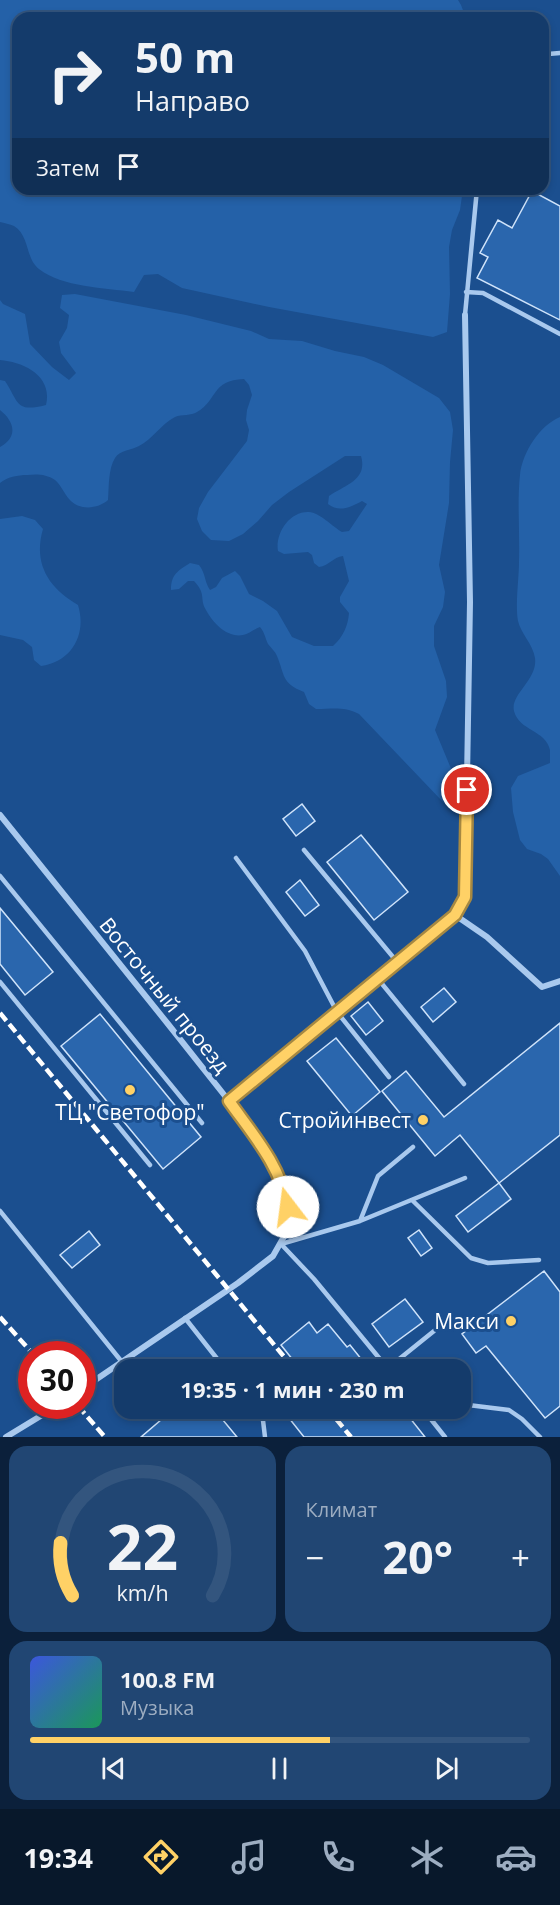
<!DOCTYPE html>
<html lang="ru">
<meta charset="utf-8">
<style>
:root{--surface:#143b6b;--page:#214673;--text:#f1f3f6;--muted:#9dadc1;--line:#33557e;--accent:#ffd166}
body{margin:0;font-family:"Open Sans",sans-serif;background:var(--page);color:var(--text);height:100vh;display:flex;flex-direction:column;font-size:22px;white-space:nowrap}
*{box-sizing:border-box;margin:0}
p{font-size:20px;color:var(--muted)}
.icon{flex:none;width:33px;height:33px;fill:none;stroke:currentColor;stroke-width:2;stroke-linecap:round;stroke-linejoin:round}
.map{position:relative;height:1437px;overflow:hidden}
.drawer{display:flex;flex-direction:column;gap:9px;padding:9px;background:#0b203b;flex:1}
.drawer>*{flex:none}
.top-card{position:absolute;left:12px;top:12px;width:537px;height:183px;border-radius:18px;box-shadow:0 3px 9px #0003,0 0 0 2px var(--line);background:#143b6b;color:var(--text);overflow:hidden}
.speed{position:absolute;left:18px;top:1341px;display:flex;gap:12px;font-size:30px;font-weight:700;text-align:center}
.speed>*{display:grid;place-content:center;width:78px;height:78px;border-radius:50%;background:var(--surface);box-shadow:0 3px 9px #0003,0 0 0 2px var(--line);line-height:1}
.speed .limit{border:9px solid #d22;background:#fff;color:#111}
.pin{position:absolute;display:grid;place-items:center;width:51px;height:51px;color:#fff;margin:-26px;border:3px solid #fff;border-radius:50%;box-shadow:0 2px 6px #0007}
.me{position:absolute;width:66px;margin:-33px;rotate:345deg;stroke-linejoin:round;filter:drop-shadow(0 0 4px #0008)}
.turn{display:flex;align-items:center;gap:21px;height:126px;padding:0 24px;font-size:27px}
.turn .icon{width:78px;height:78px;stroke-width:2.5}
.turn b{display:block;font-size:42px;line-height:51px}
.then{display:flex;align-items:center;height:57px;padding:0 24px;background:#0003;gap:12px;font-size:22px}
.big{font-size:45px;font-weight:700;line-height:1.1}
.drawer .card{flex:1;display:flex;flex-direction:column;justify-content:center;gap:9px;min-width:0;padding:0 21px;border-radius:18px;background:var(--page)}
.drawer .dial{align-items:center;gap:0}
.dial svg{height:156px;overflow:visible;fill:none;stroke:var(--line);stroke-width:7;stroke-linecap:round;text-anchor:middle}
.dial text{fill:var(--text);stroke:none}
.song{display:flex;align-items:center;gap:18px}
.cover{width:72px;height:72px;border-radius:9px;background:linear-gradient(135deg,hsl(230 70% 55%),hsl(150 70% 35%))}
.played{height:6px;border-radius:3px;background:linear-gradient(90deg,var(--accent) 60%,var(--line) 60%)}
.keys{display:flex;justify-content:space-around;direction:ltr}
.heat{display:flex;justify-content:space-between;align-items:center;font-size:33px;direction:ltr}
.drawer .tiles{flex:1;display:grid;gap:9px;grid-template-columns:1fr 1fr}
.card:last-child{grid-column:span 2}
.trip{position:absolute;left:114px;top:1359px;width:357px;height:60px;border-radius:18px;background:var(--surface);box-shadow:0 3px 9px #0003,0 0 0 2px var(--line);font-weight:700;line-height:60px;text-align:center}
.tab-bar{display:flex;height:96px;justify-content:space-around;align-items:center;background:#08182b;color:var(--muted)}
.tab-bar .icon{width:42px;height:42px}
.tab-bar .active{color:var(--accent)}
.tab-bar b{font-size:27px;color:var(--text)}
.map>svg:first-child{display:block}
.green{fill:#2461a8}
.building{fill:#2a66ad;stroke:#cfe3fa;stroke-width:1.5}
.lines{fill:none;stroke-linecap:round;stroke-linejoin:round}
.service{stroke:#a9c9ee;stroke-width:4.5}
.minor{stroke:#a9c9ee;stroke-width:6}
.rail{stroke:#fff;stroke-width:4.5;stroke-dasharray:10 4.5;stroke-linecap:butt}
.route-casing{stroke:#a68842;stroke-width:15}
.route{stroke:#ffd166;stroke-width:10}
.poi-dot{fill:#ffd166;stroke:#1b4f8f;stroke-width:2}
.labels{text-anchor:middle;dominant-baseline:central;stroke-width:6;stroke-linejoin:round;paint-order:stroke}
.street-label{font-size:21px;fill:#fff;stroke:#1b4f8f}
.poi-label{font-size:21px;fill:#fff;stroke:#1b4f8f;text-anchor:end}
</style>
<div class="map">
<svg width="560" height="1437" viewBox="0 0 560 1437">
<rect width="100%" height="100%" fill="#1b4f8f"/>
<path class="green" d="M0,0H458L461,5L466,18H18V189H463L460,210L452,230L449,247L450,294L447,332L433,337L269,307L182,288L158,274L144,275L134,292C105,288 62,287 39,269C25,258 30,236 14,226C10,224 4,223 0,222Z
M75,294L186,315L251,331L269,339L302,341L335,351L364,357L383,365L439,398L450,412L453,430L450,462L449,503L439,565L445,592L443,607L434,626V646L446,681L447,697L435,730L457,783L459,794L455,806L450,808L443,802L359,714C344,706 332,709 316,709L309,704L304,692C281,683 285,675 277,656C275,651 271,648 268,644C265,638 265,633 260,627C254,629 249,634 243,635C227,638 213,623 206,610C199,598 207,595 194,581H188L179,589L171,590C171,574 178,571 190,563L199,565C206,574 204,581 210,590L216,587L222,578L235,571L240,576L249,594L263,601L277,611L292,637L314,646H333C343,637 348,626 349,613L340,602V597L349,581L343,556C333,557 329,566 319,567L314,563L312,555L308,552L284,554L278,551C275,534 289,511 309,512C319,512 333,527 342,532L349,531L367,504L362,501C351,507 339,513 328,504L329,496C345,485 368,480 361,456H345L289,492L272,505L258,521L243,534L229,541L211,540L202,531L197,519L199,508L208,492L247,441L249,430L246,420L247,410L252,395L249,385L244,379C211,380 218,400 197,412C191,416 182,414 175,417C161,424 153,439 139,446C132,450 120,450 115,458C108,469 109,488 108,500C98,509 79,511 69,499C64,493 61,485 55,480C46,474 37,474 27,475C18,475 7,477 0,483V447C18,437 15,422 0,410V380L5,381C19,402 15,413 46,405C53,376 24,362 0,360V300L3,304L25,314L30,344L52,367L69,380L76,373L61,353L59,342L67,328L69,315L60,308L62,295Z
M560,417V876L548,859L541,854L527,849L520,840L513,812L511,788L518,776L550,763C550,759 550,754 550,750C546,730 519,731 514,711C510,694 538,680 535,658C533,644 521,634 518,621C515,604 519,579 519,562C520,533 517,503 520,475C522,453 540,425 560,417Z
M22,516L35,520L43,529C33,563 48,588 78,605C87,634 72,662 41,666L34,660L32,647L23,640L0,635V519Z"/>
<path class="building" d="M532,191L560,206V320L477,278L488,257L480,253L498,220L512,228Z
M302,804L315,821L296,836L283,819Z
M361,835L408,892L374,920L327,862Z
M300,880L319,905L305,916L286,892Z
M0,908L53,972L25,995L0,964Z
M444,988L456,1002L433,1022L421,1007Z
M368,1002L383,1021L366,1035L351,1016Z
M100,1014L201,1137L163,1169L61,1046Z
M560,1023V1135L499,1183L460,1135L435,1156L382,1091L406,1071L444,1117Z
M336,1038L380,1092L352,1116L307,1061Z
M499,1183L511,1199L468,1232L456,1216Z
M419,1230L432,1248L421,1256L408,1238Z
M89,1231L100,1245L72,1268L60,1255Z
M544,1271L560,1292V1406L545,1418L486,1346L476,1353L462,1334Z
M405,1299L423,1322L389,1347L372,1324Z
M309,1322L317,1333L328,1324L347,1347L350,1345L370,1370H301L281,1345Z
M175,1408H213L237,1437H141Z
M281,1408H402L425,1437H304Z"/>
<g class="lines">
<path class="service" d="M543,58L548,54L560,53
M466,292L483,293L560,334
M465,315L477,189
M304,850L398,963
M236,858L305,951L337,1012L389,1077
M0,876L202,1123
M378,979L464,1084
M0,982L150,1165
M412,1200L471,1258L488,1263L539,1260
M0,1211L122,1362
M360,1221L378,1176L413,1147
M185,1318L226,1370
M388,1368L434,1331
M389,1370L314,1279L281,1244L360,1221L465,1178
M460,1404L509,1410L522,1419L540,1437
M259,1408L262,1412L265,1437
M422,1408L445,1437"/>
<path class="minor" d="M0,815L168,1024L229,1101L271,1160L285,1190L288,1207L289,1221L286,1233L273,1256L238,1283L82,1389
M455,915L487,937L542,987L560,981
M229,1101L455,915L465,897L470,602L465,315
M6,1437L57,1406"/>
<path class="rail" d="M0,1013L295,1370
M0,1317L33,1354
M78,1406L105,1437
M327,1408L351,1437"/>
</g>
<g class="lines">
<g class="route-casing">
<path id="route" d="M288,1207C280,1165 254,1136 229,1101L455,915L465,897L467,790"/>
</g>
<use href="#route" class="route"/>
</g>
<g class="poi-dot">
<circle cx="130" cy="1090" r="6"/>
<circle cx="423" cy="1120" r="6"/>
<circle cx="511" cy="1321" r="6"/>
</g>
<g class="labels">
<g class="street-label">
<text transform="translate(165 995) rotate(51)">Восточный проезд</text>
</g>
<g class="poi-label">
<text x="130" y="1112" text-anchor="middle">ТЦ "Светофор"</text>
<text x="411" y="1120">Стройинвест</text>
<text x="499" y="1321">Макси</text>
</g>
</g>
</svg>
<div class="speed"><div class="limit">30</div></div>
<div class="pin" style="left:467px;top:790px;background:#d93025"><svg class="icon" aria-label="arrive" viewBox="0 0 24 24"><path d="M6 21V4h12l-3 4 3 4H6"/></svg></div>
<svg class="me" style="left:288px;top:1207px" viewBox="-20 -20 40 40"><circle r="19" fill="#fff"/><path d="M0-13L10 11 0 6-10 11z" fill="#ffd166"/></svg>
<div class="trip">19:35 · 1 мин · 230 m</div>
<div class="top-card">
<div class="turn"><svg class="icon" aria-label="right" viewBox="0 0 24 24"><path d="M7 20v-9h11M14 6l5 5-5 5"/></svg><div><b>50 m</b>Направо</div></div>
<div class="then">Затем<svg class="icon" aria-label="arrive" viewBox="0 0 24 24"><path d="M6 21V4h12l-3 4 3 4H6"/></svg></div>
</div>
</div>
<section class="drawer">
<div class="tiles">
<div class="card dial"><svg viewBox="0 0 100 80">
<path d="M14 69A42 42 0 1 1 86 69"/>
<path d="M14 69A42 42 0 0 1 8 42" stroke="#ffd166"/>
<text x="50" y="56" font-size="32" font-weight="700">22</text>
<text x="50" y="72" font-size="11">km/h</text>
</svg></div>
<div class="card"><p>Климат</p>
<div class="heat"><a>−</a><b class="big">20°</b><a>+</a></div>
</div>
<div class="card">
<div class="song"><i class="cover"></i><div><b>100.8 FM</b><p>Музыка</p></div></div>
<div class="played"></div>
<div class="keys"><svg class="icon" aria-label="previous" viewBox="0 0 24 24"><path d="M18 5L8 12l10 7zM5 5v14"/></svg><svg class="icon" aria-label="pause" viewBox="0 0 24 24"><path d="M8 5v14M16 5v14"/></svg><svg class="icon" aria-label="next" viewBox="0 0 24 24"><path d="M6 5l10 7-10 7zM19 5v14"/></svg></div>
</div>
</div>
</section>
<nav class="tab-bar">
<b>19:34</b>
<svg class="icon active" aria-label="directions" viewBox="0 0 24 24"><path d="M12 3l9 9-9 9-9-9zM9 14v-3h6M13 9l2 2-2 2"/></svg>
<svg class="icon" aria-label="music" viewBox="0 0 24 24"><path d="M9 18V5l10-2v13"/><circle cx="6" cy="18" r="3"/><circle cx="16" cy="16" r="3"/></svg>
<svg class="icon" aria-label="phone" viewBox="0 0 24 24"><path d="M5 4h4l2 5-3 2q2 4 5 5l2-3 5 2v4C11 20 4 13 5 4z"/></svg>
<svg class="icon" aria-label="climate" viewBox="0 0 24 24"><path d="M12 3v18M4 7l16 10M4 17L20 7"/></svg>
<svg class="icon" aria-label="car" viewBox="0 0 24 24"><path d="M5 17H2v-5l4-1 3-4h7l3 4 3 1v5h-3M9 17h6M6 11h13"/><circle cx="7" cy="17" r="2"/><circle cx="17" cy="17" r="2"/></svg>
</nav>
